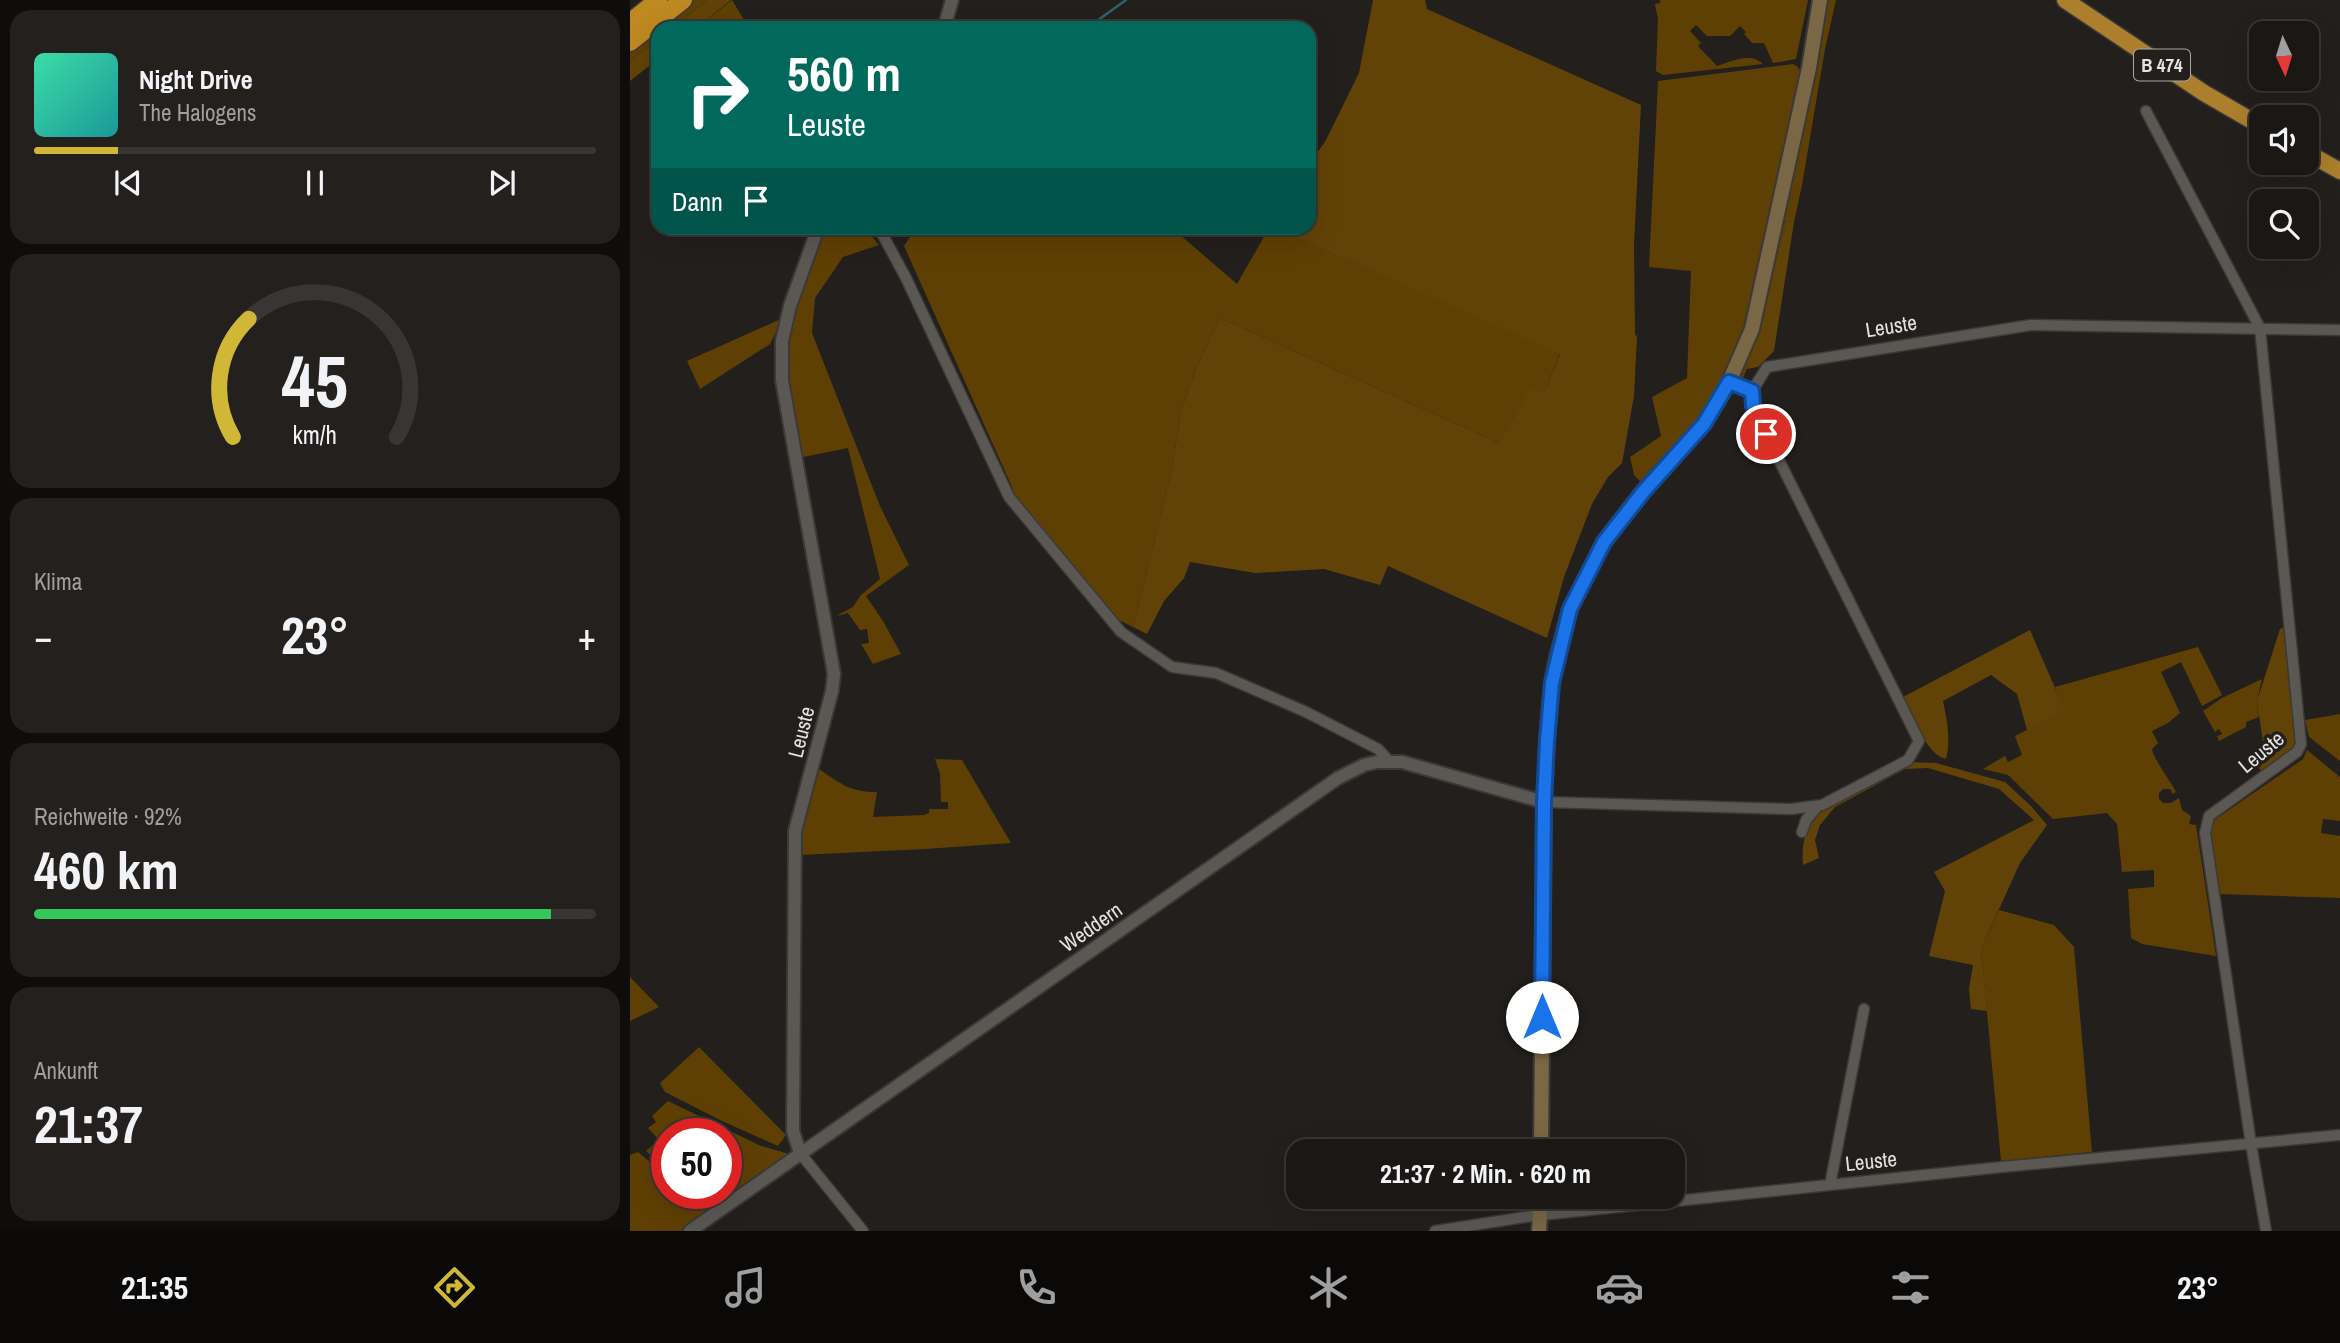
<!DOCTYPE html>
<html lang="de">
<meta charset="utf-8">
<style>
:root{--surface:#1a1715;--page:#23201e;--text:#f1f3f6;--muted:#9f9fa0;--line:#383634;--accent:#d0b736}
body{margin:0;font-family:"Archivo Narrow",sans-serif;background:var(--page);color:var(--text);height:100vh;display:flex;flex-direction:column;font-size:26px;white-space:nowrap}
*{box-sizing:border-box;margin:0}
p{font-size:23px;color:var(--muted)}
.icon{flex:none;width:38px;height:38px;fill:none;stroke:currentColor;stroke-width:2;stroke-linecap:round;stroke-linejoin:round}
.map{position:relative;flex:1;overflow:hidden}
.details{display:flex;flex-direction:column;gap:10px;padding:10px;background:#0e0d0c;width:630px}
.details>*{flex:none}
.hud{position:absolute;left:21px;top:21px;width:665px;height:214px;border-radius:21px;box-shadow:0 7px 28px #0002,0 0 0 2px var(--line);background:#00695c;color:#fff;overflow:hidden}
.needle{width:46px;rotate:176deg}
.buttons{position:absolute;left:1619px;top:21px;display:grid;gap:14px}
.buttons a{display:grid;place-items:center;width:70px;height:70px;border-radius:14px;background:var(--surface);box-shadow:0 7px 28px #0002,0 0 0 2px var(--line);font-size:35px}
.speed{position:absolute;left:21px;top:1118px;display:flex;gap:14px;font-size:35px;font-weight:700;text-align:center}
.speed>*{display:grid;place-content:center;width:91px;height:91px;border-radius:50%;background:var(--surface);box-shadow:0 7px 28px #0002,0 0 0 2px var(--line);line-height:1}
.speed .limit{border:10px solid #d22;background:#fff;color:#111}
.pin{position:absolute;display:grid;place-items:center;width:60px;height:60px;color:#fff;margin:-30px;border:4px solid #fff;border-radius:50%;box-shadow:0 2px 7px #0007}
.me{position:absolute;width:77px;margin:-38px;rotate:0deg;stroke-linejoin:round;filter:drop-shadow(0 0 5px #0008)}
.turn{display:flex;align-items:center;gap:24px;height:147px;padding:0 21px;font-size:32px}
.turn .icon{width:91px;height:91px;stroke-width:2.5}
.turn b{display:block;font-size:49px;line-height:60px}
.then{display:flex;align-items:center;height:66px;padding:0 21px;background:#0003;gap:14px;font-size:26px}
.big{font-size:52px;font-weight:800;line-height:1.1}
.details .card{flex:1;display:flex;flex-direction:column;justify-content:center;gap:10px;min-width:0;padding:0 24px;border-radius:21px;background:var(--page)}
.details .dial{align-items:center;gap:0}
.dial svg{height:182px;overflow:visible;fill:none;stroke:var(--line);stroke-width:7;stroke-linecap:round;text-anchor:middle}
.dial text{fill:var(--text);stroke:none}
.song{display:flex;align-items:center;gap:21px}
.cover{width:84px;height:84px;border-radius:10px;background:linear-gradient(135deg,hsl(160 70% 55%),hsl(180 70% 35%))}
.played{height:7px;border-radius:4px;background:linear-gradient(90deg,var(--accent) 15%,var(--line) 15%)}
.keys{display:flex;justify-content:space-around;direction:ltr}
.heat{display:flex;justify-content:space-between;align-items:center;font-size:38px;direction:ltr}
.charge{height:10px;border-radius:5px;background:linear-gradient(90deg,#34c759 92%,var(--line) 0)}
.trip{position:absolute;left:656px;top:1139px;width:399px;height:70px;border-radius:21px;background:var(--surface);box-shadow:0 7px 28px #0002,0 0 0 2px var(--line);font-weight:800;line-height:70px;text-align:center}
.tabs{display:flex;height:112px;justify-content:space-around;align-items:center;background:#0a0908;color:var(--muted)}
.tabs .icon{width:49px;height:49px}
.tabs .active{color:var(--accent)}
.tabs b{font-size:32px;color:var(--text)}
main{display:flex;flex:1;min-height:0}
.map>svg:first-child{display:block}
.green{fill:#5f4004}
.forest{fill:#624307}
.lines{fill:none;stroke-linecap:round;stroke-linejoin:round}
.stream{stroke:#2b6667;stroke-width:2.5}
.minor-casing{stroke:#3b3937;stroke-width:13}
.tertiary-casing{stroke:#3b3937;stroke-width:16}
.secondary-casing{stroke:#3b3937;stroke-width:18}
.trunk-casing{stroke:#3b3937;stroke-width:19}
.motorway-casing{stroke:#3b3937;stroke-width:21}
.minor{stroke:#5b5854;stroke-width:10}
.tertiary{stroke:#5b5854;stroke-width:12}
.secondary{stroke:#796745;stroke-width:14}
.trunk{stroke:#ab7f2b;stroke-width:16}
.motorway{stroke:#bf8921;stroke-width:18}
.route-casing{stroke:#114b97;stroke-width:18}
.route{stroke:#1a73e8;stroke-width:12}
.labels{text-anchor:middle;dominant-baseline:central;stroke-width:7;stroke-linejoin:round;paint-order:stroke}
.shield{fill:#221f1c;stroke:#aaa8a6;stroke-width:2}
.shield-label{font-size:19px;font-weight:bold;fill:#e5e3e1}
.street-label{font-size:21px;fill:#e5e3e1;stroke:#221f1c}
</style>
<main>
<section class="details">
<div class="card">
<div class="song"><i class="cover"></i><div><b>Night Drive</b><p>The Halogens</p></div></div>
<div class="played"></div>
<div class="keys"><svg class="icon" aria-label="previous" viewBox="0 0 24 24"><path d="M18 5L8 12l10 7zM5 5v14"/></svg><svg class="icon" aria-label="pause" viewBox="0 0 24 24"><path d="M8 5v14M16 5v14"/></svg><svg class="icon" aria-label="next" viewBox="0 0 24 24"><path d="M6 5l10 7-10 7zM19 5v14"/></svg></div>
</div>
<div class="card dial"><svg viewBox="0 0 100 80">
<path d="M14 69A42 42 0 1 1 86 69"/>
<path d="M14 69A42 42 0 0 1 21 17" stroke="#d0b736"/>
<text x="50" y="56" font-size="32" font-weight="700">45</text>
<text x="50" y="72" font-size="11">km/h</text>
</svg></div>
<div class="card"><p>Klima</p>
<div class="heat"><a>−</a><b class="big">23°</b><a>+</a></div>
</div>
<div class="card"><p>Reichweite · 92%</p><b class="big">460 km</b><div class="charge"></div></div>
<div class="card"><p>Ankunft</p><b class="big">21:37</b></div>
</section>
<div class="map">
<svg width="1710" height="1231" viewBox="0 0 1710 1231">
<rect width="100%" height="100%" fill="#221f1c"/>
<path class="green" d="M12,0H77L42,28H28V39L0,61V10Z
M102,0L119,28H66Z
M1030,0H1178L1166,59L1143,63L1134,43H1122L1114,34L1116,32L1110,26L1100,36H1077L1066,25L1060,31L1071,43L1068,46L1087,66C1102,61 1121,52 1133,64L1033,75L1026,71L1028,19L1025,4L1030,3Z
M1195,0H1206L1195,49L1172,185L1164,222L1156,221C1145,272 1134,336 1111,382L1108,376Z
M1163,64L1168,67L1173,78L1116,334L1077,411L1016,481H1010L1004,475L1000,457L1031,436L1022,397L1057,378L1061,271L1019,267L1028,81Z
M197,228H235L249,245L213,257L185,298L182,333L250,506L279,565L236,596L253,621L271,654L243,664L231,644L239,643L237,629L230,630L218,613L206,616L223,607L231,595L250,579L218,448L173,457C168,425 153,369 157,339C161,300 180,262 197,228Z
M286,228H542L607,284L639,228H645L930,353L915,391L900,390L869,443L590,318L567,366L551,411L542,469L503,627L489,620L386,501L380,489H383L274,246Z
M153,318L140,344L70,389L57,361Z
M1568,647L1592,695L1572,706L1551,662L1531,672L1550,713L1538,723L1522,731L1528,743L1522,749C1524,760 1540,780 1546,792L1543,794L1540,789H1533L1529,793V799L1533,803H1541L1549,798L1552,810L1561,816L1559,824L1566,825L1586,956L1512,944L1501,938L1498,889L1524,887V870L1492,872L1487,824L1477,813L1423,819L1378,775L1353,769L1375,756L1378,762L1392,755L1385,736L1434,711L1425,687Z
M1632,679L1627,701L1629,717L1616,722V727L1589,741L1587,736L1592,734L1589,729L1585,732L1573,711L1592,698Z
M1710,714V761L1679,737L1675,720Z
M1677,750L1710,777V821L1693,819L1691,833L1710,836V898L1589,894L1579,830L1583,821L1673,759Z
M305,759L332,760L381,843L295,849L170,855L173,830L189,769C211,784 220,792 247,792L243,817L294,815L299,813V809H318V802H311L310,774Z
M1369,910L1424,925L1444,947L1462,1152L1371,1161L1351,949Z
M0,977L29,1007L0,1021Z
M69,1047L156,1135L148,1146L92,1121L35,1092L30,1083Z
M38,1101L131,1146L156,1153L158,1155L96,1201L80,1194H96V1134H37V1170L16,1151L29,1140L18,1128L26,1122L22,1116Z
M8,1152L37,1176V1194C55,1194 76,1189 87,1206L52,1231H0V1155Z"/>
<path class="forest" d="M77,0H101L66,28H42Z
M743,0H795L797,9L1011,105L1004,244L1005,335L1007,336L1004,396L992,463L978,477L962,504L934,577L917,638L758,566L750,585L694,569L625,573L560,562L554,578L534,601L517,634L503,627L542,469L551,411L567,366L590,318L869,443L900,389L915,391L930,354L645,228H679V165L696,140L729,73Z
M28,39V59L0,81V61Z
M1156,221L1164,222L1144,351L1128,367L1117,369L1137,303Z
M1654,627L1665,743L1660,752L1632,772L1625,762L1634,749L1627,701L1650,629Z
M1400,630L1435,711L1397,730L1387,694L1361,675L1313,701C1317,721 1321,739 1316,759C1295,754 1283,715 1273,697Z
M1279,762L1306,763L1375,782L1401,806L1417,825L1390,863L1351,949L1357,1011L1341,1009L1339,989L1343,965L1299,956L1315,891L1304,872L1404,820L1369,789L1298,768L1275,769L1205,807L1190,825L1185,840L1189,858L1173,865C1171,844 1176,822 1192,807Z"/>
<g class="lines">
<path class="stream" d="M457,28L496,0"/>
<g class="minor-casing">
<path id="minor" d="M1516,111L1630,328L1671,744L1667,752L1579,816L1575,833L1621,1144L1636,1231
M249,228L276,278L379,497L491,632L542,667L586,673L676,712L748,749L759,761
M1099,382L1122,391
M914,802L1161,809L1192,805L1278,760L1289,741L1124,410L1122,391L1137,367L1401,325L1710,330
M1172,832L1176,820L1187,807
M170,1153L233,1231
M1200,1185L1234,1009
M805,1231L902,1216L1372,1167L1710,1135"/>
</g>
<g class="tertiary-casing">
<path id="tertiary" d="M314,28L322,0
M170,1153L163,1131L165,831L202,691L204,674L152,380V341L160,306L188,228
M60,1231L708,778L734,765L747,762H772L914,802"/>
</g>
<g class="secondary-casing">
<path id="secondary" d="M911,1152L914,802L917,741L922,683L927,657L940,609L974,542L1014,490L1074,424L1099,382L1122,329L1179,68L1190,0
M909,1231L911,1197"/>
</g>
<g class="trunk-casing">
<path id="trunk" d="M1435,0L1574,93L1631,126
M1676,152L1710,171"/>
</g>
<g class="motorway-casing">
<path id="motorway" d="M0,23L28,0
M0,42L53,0"/>
</g>
<use href="#minor" class="minor"/>
<use href="#tertiary" class="tertiary"/>
<use href="#secondary" class="secondary"/>
<use href="#trunk" class="trunk"/>
<use href="#motorway" class="motorway"/>
</g>
<g class="lines">
<g class="route-casing">
<path id="route" d="M912,1017L914,802L917,741L922,683L940,609L974,542L1014,491L1074,424L1099,382L1122,391L1123,406L1136,434"/>
</g>
<use href="#route" class="route"/>
</g>
<g class="labels">
<rect class="shield" x="1504" y="49.5" width="56" height="31" rx="5"/>
<g class="shield-label">
<text x="1532" y="65">B 474</text>
</g>
<g class="street-label">
<text transform="translate(1261 326) rotate(-9)">Leuste</text>
<text transform="translate(171 732) rotate(-76)">Leuste</text>
<text transform="translate(1631 752) rotate(-40)">Leuste</text>
<text transform="translate(461 927) rotate(-35)">Weddern</text>
<text transform="translate(1241 1161) rotate(-6)">Leuste</text>
</g>
</g>
</svg>
<div class="buttons">
<a><svg class="needle" viewBox="-14 -14 28 28"><path d="M0-13l5 13h-10z" fill="#e53935"/><path d="M0 13l5-13h-10z" fill="#9f9fa0"/></svg></a>
<a><svg class="icon" aria-label="sound" viewBox="0 0 24 24"><path d="M4 9h4l5-4v14l-5-4H4zM17 9q2 3 0 6"/></svg></a>
<a><svg class="icon" aria-label="search" viewBox="0 0 24 24"><circle cx="10" cy="10" r="6"/><path d="M15 15l6 6"/></svg></a>
</div>
<div class="speed"><div class="limit">50</div></div>
<div class="pin" style="left:1136px;top:434px;background:#d93025"><svg class="icon" aria-label="arrive" viewBox="0 0 24 24"><path d="M6 21V4h12l-3 4 3 4H6"/></svg></div>
<svg class="me" style="left:912px;top:1017px" viewBox="-20 -20 40 40"><circle r="19" fill="#fff"/><path d="M0-13L10 11 0 6-10 11z" fill="#1a73e8"/></svg>
<div class="trip">21:37 · 2 Min. · 620 m</div>
<div class="hud">
<div class="turn"><svg class="icon" aria-label="right" viewBox="0 0 24 24"><path d="M7 20v-9h11M14 6l5 5-5 5"/></svg><div><b>560 m</b>Leuste</div></div>
<div class="then">Dann<svg class="icon" aria-label="arrive" viewBox="0 0 24 24"><path d="M6 21V4h12l-3 4 3 4H6"/></svg></div>
</div>
</div>
</main>
<nav class="tabs">
<b>21:35</b>
<svg class="icon active" aria-label="directions" viewBox="0 0 24 24"><path d="M12 3l9 9-9 9-9-9zM9 14v-3h6M13 9l2 2-2 2"/></svg>
<svg class="icon" aria-label="music" viewBox="0 0 24 24"><path d="M9 18V5l10-2v13"/><circle cx="6" cy="18" r="3"/><circle cx="16" cy="16" r="3"/></svg>
<svg class="icon" aria-label="phone" viewBox="0 0 24 24"><path d="M5 4h4l2 5-3 2q2 4 5 5l2-3 5 2v4C11 20 4 13 5 4z"/></svg>
<svg class="icon" aria-label="climate" viewBox="0 0 24 24"><path d="M12 3v18M4 7l16 10M4 17L20 7"/></svg>
<svg class="icon" aria-label="car" viewBox="0 0 24 24"><path d="M5 17H2v-5l4-1 3-4h7l3 4 3 1v5h-3M9 17h6M6 11h13"/><circle cx="7" cy="17" r="2"/><circle cx="17" cy="17" r="2"/></svg>
<svg class="icon" aria-label="filters" viewBox="0 0 24 24"><path d="M4 7h16M4 17h16"/><circle cx="9" cy="7" r="2"/><circle cx="15" cy="17" r="2"/></svg>
<b>23°</b>
</nav>
